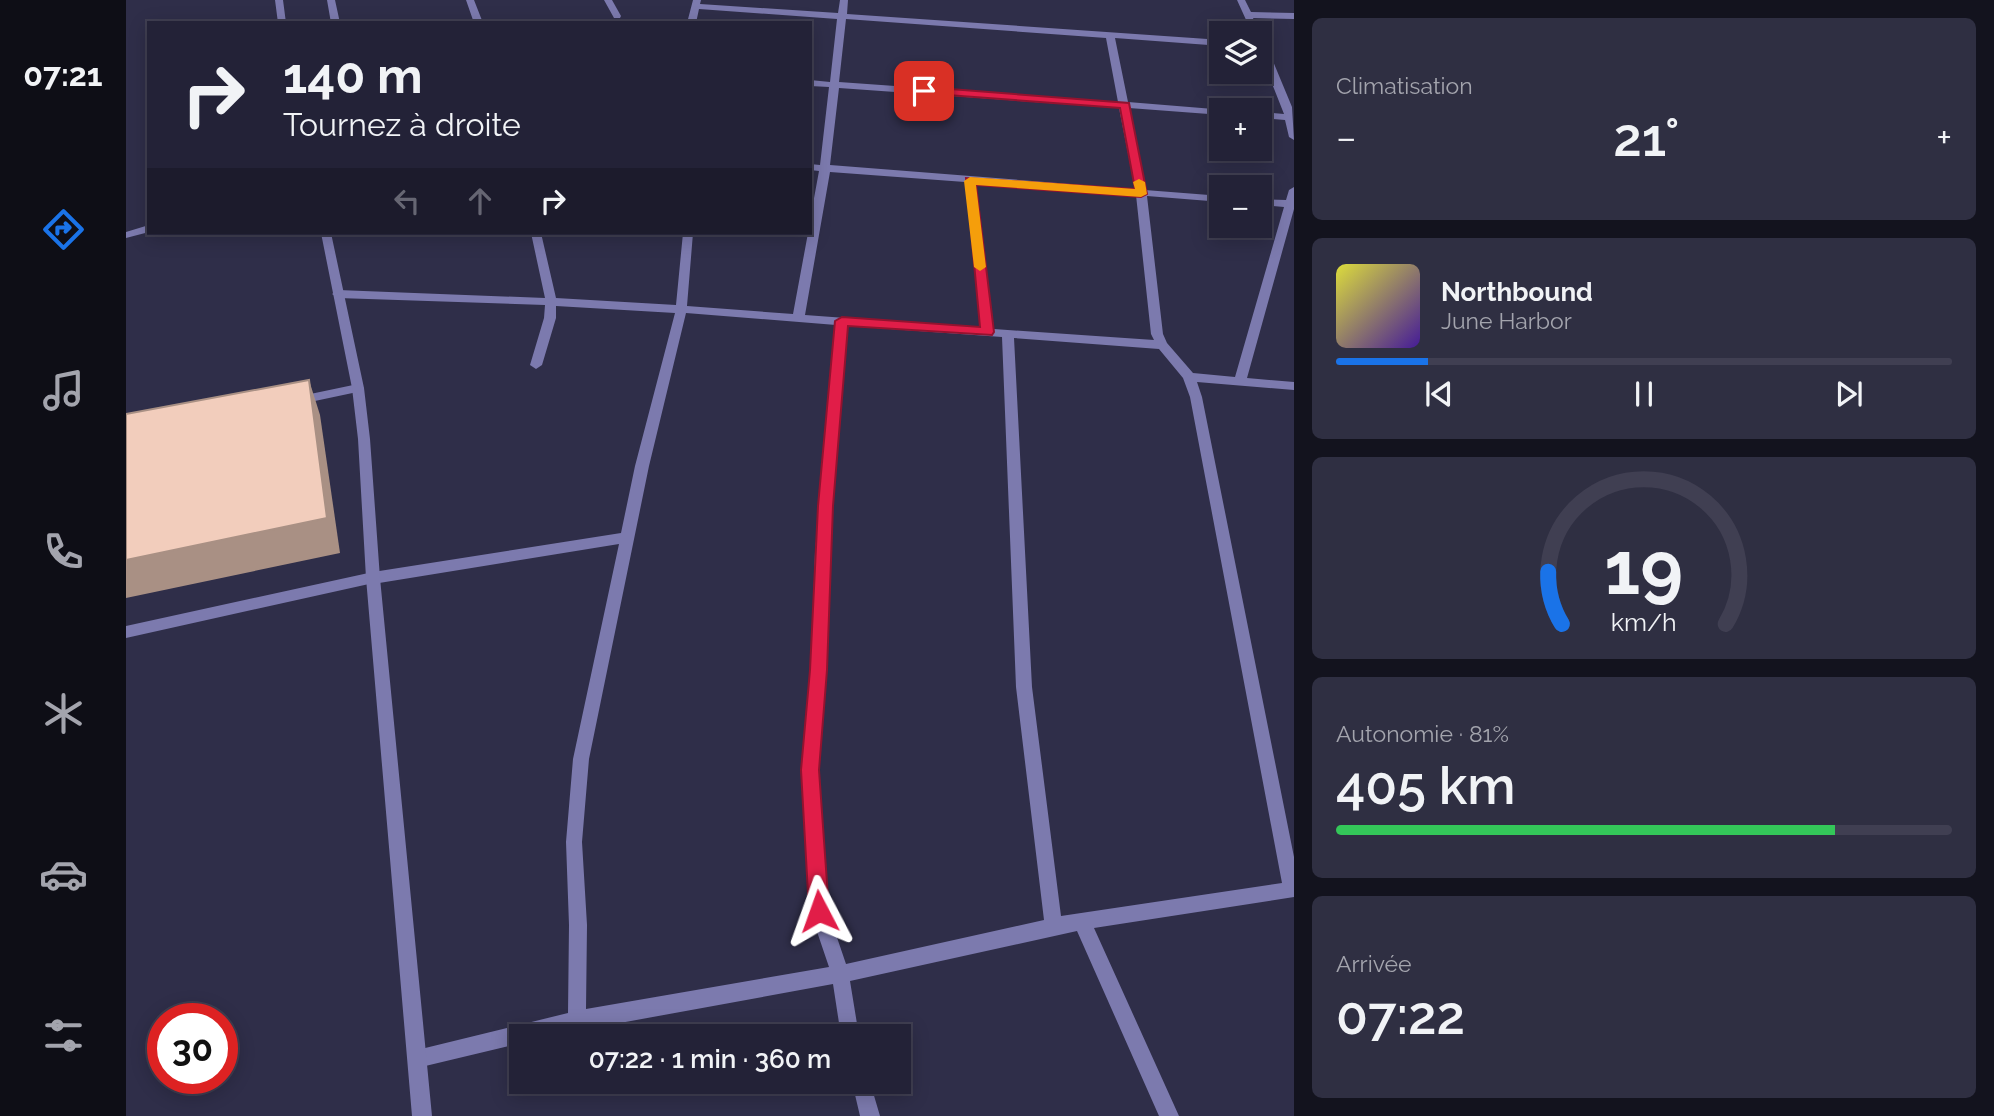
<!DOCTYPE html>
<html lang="fr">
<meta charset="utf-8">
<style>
:root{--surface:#232237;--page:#2f2f42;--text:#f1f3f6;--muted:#a3a4ad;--line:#403f52;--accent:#1a73e8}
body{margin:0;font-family:Raleway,sans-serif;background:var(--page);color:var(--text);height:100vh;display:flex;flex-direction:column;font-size:26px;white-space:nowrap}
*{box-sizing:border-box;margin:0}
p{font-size:23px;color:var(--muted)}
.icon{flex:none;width:38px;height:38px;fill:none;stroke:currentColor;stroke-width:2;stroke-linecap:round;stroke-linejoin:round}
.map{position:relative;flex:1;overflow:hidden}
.drawer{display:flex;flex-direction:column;gap:18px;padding:18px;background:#13131e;width:700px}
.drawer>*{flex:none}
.hud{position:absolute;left:21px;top:21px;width:665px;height:214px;border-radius:0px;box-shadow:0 4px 18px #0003,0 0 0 2px var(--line);background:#232237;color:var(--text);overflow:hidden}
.tools{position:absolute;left:1083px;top:21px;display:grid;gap:14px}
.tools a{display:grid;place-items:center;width:63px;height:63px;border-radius:0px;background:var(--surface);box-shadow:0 4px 18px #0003,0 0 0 2px var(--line);font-size:35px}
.speed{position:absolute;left:21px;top:1003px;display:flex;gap:14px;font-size:35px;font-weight:700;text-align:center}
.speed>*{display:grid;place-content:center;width:91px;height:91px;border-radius:50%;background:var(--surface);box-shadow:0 4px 18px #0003,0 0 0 2px var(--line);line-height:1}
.speed .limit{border:10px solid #d22;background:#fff;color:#111}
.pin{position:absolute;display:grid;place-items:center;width:60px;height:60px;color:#fff;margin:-30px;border-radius:14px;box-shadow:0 4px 10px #0006}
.me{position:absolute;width:77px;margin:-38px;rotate:356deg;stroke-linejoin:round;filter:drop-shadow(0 0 5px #0008)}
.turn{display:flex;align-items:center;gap:24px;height:147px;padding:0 21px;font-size:32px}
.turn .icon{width:91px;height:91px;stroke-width:2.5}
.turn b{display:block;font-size:49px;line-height:60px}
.lanes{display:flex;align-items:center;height:66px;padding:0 21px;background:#0003;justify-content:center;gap:35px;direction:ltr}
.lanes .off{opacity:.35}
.big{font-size:52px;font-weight:600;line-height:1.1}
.drawer .card{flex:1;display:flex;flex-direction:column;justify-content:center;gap:10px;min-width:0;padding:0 24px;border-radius:10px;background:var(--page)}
.drawer .dial{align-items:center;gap:0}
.dial svg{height:182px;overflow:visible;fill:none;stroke:var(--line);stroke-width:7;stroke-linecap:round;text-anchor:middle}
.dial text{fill:var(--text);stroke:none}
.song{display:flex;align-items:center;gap:21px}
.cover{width:84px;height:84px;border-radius:10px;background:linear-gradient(135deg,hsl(60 70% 55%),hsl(260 70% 35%))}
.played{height:7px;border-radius:4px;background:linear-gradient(90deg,var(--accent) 15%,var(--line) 15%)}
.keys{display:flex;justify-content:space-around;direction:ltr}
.heat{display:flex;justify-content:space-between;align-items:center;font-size:38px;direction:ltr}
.charge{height:10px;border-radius:5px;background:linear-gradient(90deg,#34c759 81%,var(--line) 0)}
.trip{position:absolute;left:383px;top:1024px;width:402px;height:70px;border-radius:0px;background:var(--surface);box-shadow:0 4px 18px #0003,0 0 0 2px var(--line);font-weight:600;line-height:70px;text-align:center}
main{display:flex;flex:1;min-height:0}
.tabs{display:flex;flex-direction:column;width:126px;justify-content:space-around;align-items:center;background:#0e0e16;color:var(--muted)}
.tabs .icon{width:49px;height:49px}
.tabs .current{color:var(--accent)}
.tabs b{font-size:32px;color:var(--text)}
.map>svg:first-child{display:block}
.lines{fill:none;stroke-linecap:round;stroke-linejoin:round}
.service{fill:#7c7aae;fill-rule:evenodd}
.minor{fill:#7c7aae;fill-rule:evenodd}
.tertiary{fill:#7c7aae;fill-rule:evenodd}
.shaded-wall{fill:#a99084}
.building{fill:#f2cdbc;stroke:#a99084;stroke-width:2}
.route{fill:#e11d48;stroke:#92132f;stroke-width:2}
.slow{fill:#f59e0b}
</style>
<main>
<nav class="tabs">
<b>07:21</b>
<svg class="icon current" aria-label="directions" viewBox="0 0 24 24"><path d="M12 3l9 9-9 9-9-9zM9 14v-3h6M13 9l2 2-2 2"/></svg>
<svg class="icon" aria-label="music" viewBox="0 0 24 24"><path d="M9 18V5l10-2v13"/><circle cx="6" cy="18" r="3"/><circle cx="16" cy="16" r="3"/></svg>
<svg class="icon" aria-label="phone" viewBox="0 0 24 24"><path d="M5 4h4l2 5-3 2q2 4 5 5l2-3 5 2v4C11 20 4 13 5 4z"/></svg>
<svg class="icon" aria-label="climate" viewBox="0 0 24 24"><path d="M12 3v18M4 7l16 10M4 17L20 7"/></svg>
<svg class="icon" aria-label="car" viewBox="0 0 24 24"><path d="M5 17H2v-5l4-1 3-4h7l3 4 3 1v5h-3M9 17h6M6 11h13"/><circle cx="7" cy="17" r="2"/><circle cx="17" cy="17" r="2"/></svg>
<svg class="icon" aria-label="filters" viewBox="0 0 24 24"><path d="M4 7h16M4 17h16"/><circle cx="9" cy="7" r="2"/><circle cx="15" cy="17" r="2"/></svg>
</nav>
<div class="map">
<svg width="1168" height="1116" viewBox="0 0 1168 1116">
<rect width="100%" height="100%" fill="#2f2e49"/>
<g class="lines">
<path class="service" d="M23,225V232L0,238V232Z
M232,384L238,388L236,391L170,405L164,401L170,397Z
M247,572L252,574L254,578L252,582L0,638V626Z"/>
<path class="minor" d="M201,0H209L214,23H205Z
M340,0H348L357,23H348Z
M478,0H486L495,16L494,18H488Z
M567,0H575L574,4L712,13L714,0H722L721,14L1096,40V46L989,38L1002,102L1100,110H1096V115L1003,108L1019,190L1096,196V202L1021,196L1037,334L1041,343L1067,373L1109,377L1158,207L1134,205V199L1160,200L1163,190L1168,187V209L1121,378L1168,382V390L1071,382L1076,397L1168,857V897L968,928L1053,1116H1033L951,931L724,981L733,1036H715L707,984L423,1036H396V1043L291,1068L284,1066L282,1059L284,1052L291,1050L442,1013L443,925L440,842L447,759L493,544L247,584L242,582L240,578L242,574L247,572L495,533L509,466L549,313L430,306V318L416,365L410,369L404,365L418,318L419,305L212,298L206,294L212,290L419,298L405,233H415L430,298L550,305L557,233H567L561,306L667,314L682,233H684V220L693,171L684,170V164L694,165L703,87L684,86V80L704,82L711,19L573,9L570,23H561ZM720,19L980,38L992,102L713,82ZM713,88L993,108L1009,189L704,165ZM704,172L839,182L856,328L679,315ZM849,183L1010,195L1025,334L1028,340L868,329ZM560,313L710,325L689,552L685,670L676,770L684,911L703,967L460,1009L461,925L456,842L463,759L523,466ZM722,326L876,337L890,687L918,920L720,964L702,911L692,770L701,670L703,552ZM888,338L1033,349L1057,378L1064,397L1156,883L935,916L906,687Z
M1111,0H1119L1125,12L1168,13V19L1127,18L1134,33H1126Z
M1134,39L1139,42L1166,107L1168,140L1163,137L1159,120L1134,118V112L1158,114L1134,53Z
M726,1082H744L754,1116H734Z"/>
<path class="tertiary" d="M149,0H157L160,23H152Z
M195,233H205L238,388L244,439L254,578L306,1116H286L240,578L232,439L226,388Z"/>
</g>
<path class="shaded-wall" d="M183,380L194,415L214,553L0,598V560Z"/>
<path class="building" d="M183,380L201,518L0,560V414Z"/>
<path class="route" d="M798,87L1003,103L1021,194L1015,197L850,185L868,332L866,335L722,326L707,506L701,670L693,770L703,911L700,917L693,920L686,917L683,911L675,770L684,670L692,506L709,321L716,317L854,327L840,178L1009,189L994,108L794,93V88Z"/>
<path class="slow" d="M844,177L1009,189L1007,182L1013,179L1019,182L1021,194L1015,197L850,185L860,267L854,271L848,267L838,181Z"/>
</svg>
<div class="tools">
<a><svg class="icon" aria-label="layers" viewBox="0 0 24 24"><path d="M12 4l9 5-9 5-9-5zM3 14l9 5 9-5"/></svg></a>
<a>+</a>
<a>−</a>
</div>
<div class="speed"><div class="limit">30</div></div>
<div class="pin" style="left:798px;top:91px;background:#d93025"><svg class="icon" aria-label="arrive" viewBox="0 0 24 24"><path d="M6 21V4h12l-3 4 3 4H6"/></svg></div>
<svg class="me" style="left:693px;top:911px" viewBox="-20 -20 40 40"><path d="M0-17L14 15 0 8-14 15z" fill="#e11d48" stroke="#fff" stroke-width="4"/></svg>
<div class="trip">07:22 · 1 min · 360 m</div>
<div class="hud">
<div class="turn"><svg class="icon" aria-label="right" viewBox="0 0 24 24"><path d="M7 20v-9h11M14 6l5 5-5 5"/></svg><div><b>140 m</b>Tournez à droite</div></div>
<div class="lanes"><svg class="icon off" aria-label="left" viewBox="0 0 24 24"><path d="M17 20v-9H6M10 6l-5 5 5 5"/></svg><svg class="icon off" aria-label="ahead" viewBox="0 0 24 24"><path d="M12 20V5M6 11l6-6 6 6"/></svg><svg class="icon" aria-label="right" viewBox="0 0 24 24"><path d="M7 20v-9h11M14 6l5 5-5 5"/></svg></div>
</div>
</div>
<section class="drawer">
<div class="card"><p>Climatisation</p>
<div class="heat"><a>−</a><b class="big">21°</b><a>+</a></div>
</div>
<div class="card">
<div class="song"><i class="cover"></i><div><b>Northbound</b><p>June Harbor</p></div></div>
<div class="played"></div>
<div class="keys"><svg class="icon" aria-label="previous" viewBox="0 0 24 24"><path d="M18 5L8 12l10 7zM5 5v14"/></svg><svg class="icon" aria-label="pause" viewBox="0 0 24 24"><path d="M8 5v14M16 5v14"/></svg><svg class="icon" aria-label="next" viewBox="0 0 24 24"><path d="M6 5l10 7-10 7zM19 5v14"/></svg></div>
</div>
<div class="card dial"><svg viewBox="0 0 100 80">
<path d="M14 69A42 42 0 1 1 86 69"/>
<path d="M14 69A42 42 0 0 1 8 46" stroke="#1a73e8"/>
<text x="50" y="56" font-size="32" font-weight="700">19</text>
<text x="50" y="72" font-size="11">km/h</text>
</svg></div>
<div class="card"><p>Autonomie · 81%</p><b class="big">405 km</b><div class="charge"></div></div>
<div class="card"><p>Arrivée</p><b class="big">07:22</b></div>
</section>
</main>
